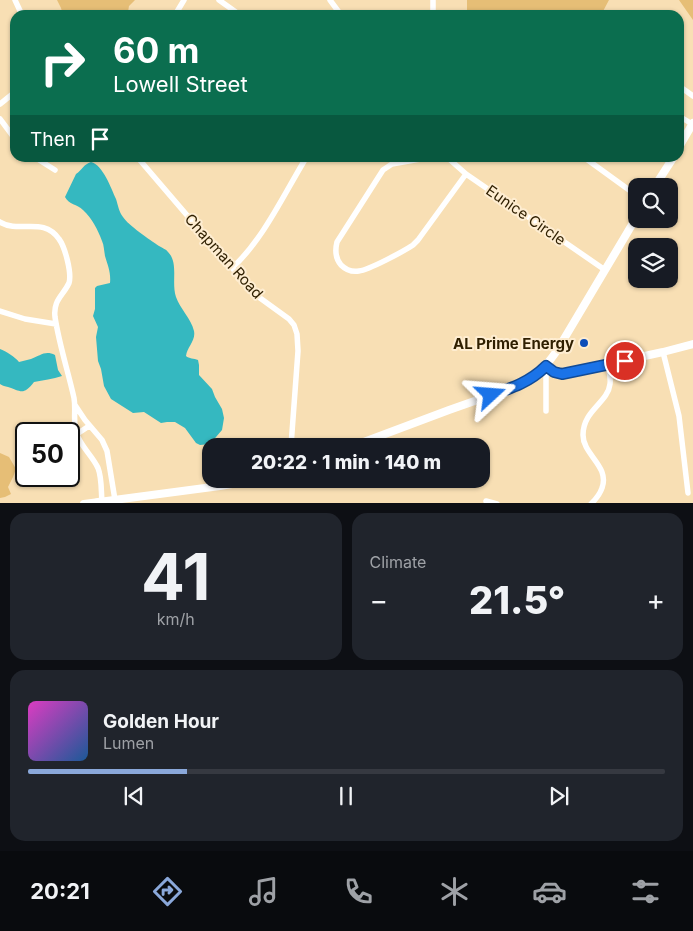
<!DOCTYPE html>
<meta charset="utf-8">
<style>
:root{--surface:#171b24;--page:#20242c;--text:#f1f3f6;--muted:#9ea1a6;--line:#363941;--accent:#8aa8da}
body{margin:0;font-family:Inter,sans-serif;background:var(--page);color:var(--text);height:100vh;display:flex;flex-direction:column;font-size:19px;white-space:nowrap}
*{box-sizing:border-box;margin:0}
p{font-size:16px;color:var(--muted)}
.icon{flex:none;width:28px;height:28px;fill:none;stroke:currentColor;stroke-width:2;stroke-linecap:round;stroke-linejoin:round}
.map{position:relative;height:503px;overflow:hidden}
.side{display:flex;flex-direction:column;gap:10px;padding:10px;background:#0d0f14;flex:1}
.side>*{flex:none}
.top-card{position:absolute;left:10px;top:10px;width:674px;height:152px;border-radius:15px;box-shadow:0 1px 4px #0004;background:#0b6e4f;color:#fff;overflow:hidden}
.controls{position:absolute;left:628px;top:178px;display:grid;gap:10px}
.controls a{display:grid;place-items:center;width:50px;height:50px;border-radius:10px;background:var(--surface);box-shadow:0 1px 4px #0004;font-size:25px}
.speed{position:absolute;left:15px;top:422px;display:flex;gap:10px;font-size:25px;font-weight:700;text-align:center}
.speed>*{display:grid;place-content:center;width:65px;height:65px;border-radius:50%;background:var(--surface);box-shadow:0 1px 4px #0004;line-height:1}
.speed .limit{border:2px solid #111;border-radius:8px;background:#fff;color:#111}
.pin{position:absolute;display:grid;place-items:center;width:42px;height:42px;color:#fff;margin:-21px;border:2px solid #fff;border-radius:50%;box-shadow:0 1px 5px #0007}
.me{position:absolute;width:55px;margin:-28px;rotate:71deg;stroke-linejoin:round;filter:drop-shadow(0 0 4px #0008)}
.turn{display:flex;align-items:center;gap:18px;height:105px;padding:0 20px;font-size:22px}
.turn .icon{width:65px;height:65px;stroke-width:2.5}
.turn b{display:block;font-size:35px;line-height:42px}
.then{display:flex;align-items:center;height:48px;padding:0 20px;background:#0003;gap:10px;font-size:19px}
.big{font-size:38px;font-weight:800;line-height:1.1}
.side .widget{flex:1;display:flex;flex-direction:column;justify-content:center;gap:8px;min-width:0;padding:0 18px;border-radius:15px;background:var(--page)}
.side .dial{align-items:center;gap:0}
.dial b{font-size:65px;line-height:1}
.song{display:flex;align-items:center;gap:15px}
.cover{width:60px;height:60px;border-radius:8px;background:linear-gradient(135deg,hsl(310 70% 55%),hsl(210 70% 35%))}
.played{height:5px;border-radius:2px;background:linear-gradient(90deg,var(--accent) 25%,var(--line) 25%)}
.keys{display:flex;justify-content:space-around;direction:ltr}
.heat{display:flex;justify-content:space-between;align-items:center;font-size:28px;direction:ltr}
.side .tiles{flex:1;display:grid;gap:10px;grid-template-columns:1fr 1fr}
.widget:last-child{grid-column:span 2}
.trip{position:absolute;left:202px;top:438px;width:288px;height:50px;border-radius:15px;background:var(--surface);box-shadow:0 1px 4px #0004;font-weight:800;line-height:50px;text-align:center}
.dock{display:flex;height:80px;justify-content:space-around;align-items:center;background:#090b0e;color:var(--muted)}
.dock .icon{width:35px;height:35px}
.dock .on{color:var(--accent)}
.dock b{font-size:22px;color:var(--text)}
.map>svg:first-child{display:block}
.green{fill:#e6be76}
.water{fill:#35b8c0}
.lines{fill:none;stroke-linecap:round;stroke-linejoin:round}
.street{stroke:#fff;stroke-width:5.5}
.secondary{stroke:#fff;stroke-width:8}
.highway{stroke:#fff;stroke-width:10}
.route-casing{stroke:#114b97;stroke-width:12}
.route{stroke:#1a73e8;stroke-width:9}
.poi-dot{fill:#0c4db8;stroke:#feedd1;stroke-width:2}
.labels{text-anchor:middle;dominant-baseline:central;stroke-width:4;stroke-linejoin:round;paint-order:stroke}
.street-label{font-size:15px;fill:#2f1f00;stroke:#feedd1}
.poi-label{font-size:15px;font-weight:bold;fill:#2f1f00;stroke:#feedd1;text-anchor:end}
</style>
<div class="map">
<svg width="693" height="504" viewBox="0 0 693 504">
<rect width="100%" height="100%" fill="#f8dfb4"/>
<path class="green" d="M57,0H135L129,6L128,12L125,15H63L61,8Z
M467,0H609L601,15H467Z
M679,0H693V20Z
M0,453L9,457L16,469L13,477L8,487L11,494L5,497L0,498Z"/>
<path class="water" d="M91,162C103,165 111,188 116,199C118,205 119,212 123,217C128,225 150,240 159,246C162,248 166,249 168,252C179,263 171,282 176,297C180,309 191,318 194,331C196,341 187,347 186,356C189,359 194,358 198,360L199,365V375L212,389L215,397L222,409L224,418L222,430L210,444L200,445L196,443L185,428L175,422H167L161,423L144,412L133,413L111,399L104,386L101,369L98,361L96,337L98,327L93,316L95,309V288L97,286L110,283C111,273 108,266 105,256C104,251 104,245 102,241C98,230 92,218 83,210C77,204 69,205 65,197L76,174C82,170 84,164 91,162Z
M0,349C6,351 15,357 19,362C23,361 27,360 31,359C40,356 45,350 55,355L58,370L62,376C53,379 43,380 34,382C23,396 21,391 8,387C5,386 3,386 0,384Z"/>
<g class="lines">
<path class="street" d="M15,0L22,15
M219,0L240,15
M330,0L341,15
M433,0V15
M175,15L184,0
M679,86L693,96
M0,104L15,92
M679,116L692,124
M0,119L15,139
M36,158L55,170
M138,158L245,283L260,298L289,319L294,325L297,334L298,351L291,446
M426,158L392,164L383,170L337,242C335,250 335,258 341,265C346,270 353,272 359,271C369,270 404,251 413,245L418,240L466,174
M448,158L466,174L605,270
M585,158L636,195
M0,222C19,234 43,216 59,239C65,247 72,273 69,283C63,296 53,300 55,317C59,344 68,371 74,398C76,409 73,420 76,432C80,446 92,455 98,468C102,478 101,491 102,502
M232,268C263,240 284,194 306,158
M0,311L25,319L56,324
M663,352L679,416L688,493
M75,405L85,420L102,440L107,451L115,500
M546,411V366
M77,434L89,426
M486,501L497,504
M591,504C596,499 600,494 602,488C610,466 583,455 583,435C583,410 608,403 610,384C611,378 609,371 608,365"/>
<path class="secondary" d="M679,147L693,123
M655,186L673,158
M546,366L554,372L562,374L663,352L693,344
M353,446L449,410L514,387C535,379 546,367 558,349L636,218
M84,504L220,486L261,479"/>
<path class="highway" d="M95,504L102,502"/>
</g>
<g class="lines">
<g class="route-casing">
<path id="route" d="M491,395C512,388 530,382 546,366L554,372L562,374L625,361"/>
</g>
<use href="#route" class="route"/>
</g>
<circle class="poi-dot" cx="584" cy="343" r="5"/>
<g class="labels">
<g class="street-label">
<text transform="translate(526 215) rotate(35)">Eunice Circle</text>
<text transform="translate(224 256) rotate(48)">Chapman Road</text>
</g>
<g class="poi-label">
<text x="574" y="343">AL Prime Energy</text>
</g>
</g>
</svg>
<div class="controls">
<a><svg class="icon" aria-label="search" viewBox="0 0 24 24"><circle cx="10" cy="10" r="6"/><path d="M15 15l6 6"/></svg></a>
<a><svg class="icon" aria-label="layers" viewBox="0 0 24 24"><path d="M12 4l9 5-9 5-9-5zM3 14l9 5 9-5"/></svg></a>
</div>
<div class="speed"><div class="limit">50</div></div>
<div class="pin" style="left:625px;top:361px;background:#d93025"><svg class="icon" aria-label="arrive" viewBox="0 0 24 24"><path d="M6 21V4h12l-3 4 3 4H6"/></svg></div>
<svg class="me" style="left:491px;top:395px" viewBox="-20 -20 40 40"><path d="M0-17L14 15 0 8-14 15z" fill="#1a73e8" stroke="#fff" stroke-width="4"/></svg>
<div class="trip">20:22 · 1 min · 140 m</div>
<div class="top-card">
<div class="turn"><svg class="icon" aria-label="right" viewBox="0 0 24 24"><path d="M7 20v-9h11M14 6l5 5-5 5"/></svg><div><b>60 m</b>Lowell Street</div></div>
<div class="then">Then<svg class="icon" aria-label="arrive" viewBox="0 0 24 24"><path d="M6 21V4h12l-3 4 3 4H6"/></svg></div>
</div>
</div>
<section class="side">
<div class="tiles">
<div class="widget dial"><b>41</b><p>km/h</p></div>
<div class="widget"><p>Climate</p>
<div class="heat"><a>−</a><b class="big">21.5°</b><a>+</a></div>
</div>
<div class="widget">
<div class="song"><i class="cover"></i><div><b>Golden Hour</b><p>Lumen</p></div></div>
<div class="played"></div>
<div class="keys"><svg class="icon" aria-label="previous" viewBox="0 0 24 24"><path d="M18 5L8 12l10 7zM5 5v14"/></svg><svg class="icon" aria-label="pause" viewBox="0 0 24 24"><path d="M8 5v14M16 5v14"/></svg><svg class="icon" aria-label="next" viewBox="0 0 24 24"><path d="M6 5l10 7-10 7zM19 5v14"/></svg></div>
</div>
</div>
</section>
<nav class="dock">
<b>20:21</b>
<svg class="icon on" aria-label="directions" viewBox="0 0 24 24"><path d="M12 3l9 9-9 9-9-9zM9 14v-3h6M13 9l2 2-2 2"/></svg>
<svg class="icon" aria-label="music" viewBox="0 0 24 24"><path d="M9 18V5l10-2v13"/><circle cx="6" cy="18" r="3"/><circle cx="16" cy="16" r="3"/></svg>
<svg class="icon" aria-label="phone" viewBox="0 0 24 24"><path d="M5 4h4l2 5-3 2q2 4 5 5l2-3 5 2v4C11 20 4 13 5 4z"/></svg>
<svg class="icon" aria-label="climate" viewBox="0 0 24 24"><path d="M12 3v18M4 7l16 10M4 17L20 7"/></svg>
<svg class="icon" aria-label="car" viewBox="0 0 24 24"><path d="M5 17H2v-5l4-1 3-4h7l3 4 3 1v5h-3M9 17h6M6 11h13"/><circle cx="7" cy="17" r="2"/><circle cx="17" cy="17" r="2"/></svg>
<svg class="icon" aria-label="filters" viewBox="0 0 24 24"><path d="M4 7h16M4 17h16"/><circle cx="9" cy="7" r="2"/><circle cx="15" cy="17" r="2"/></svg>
</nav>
